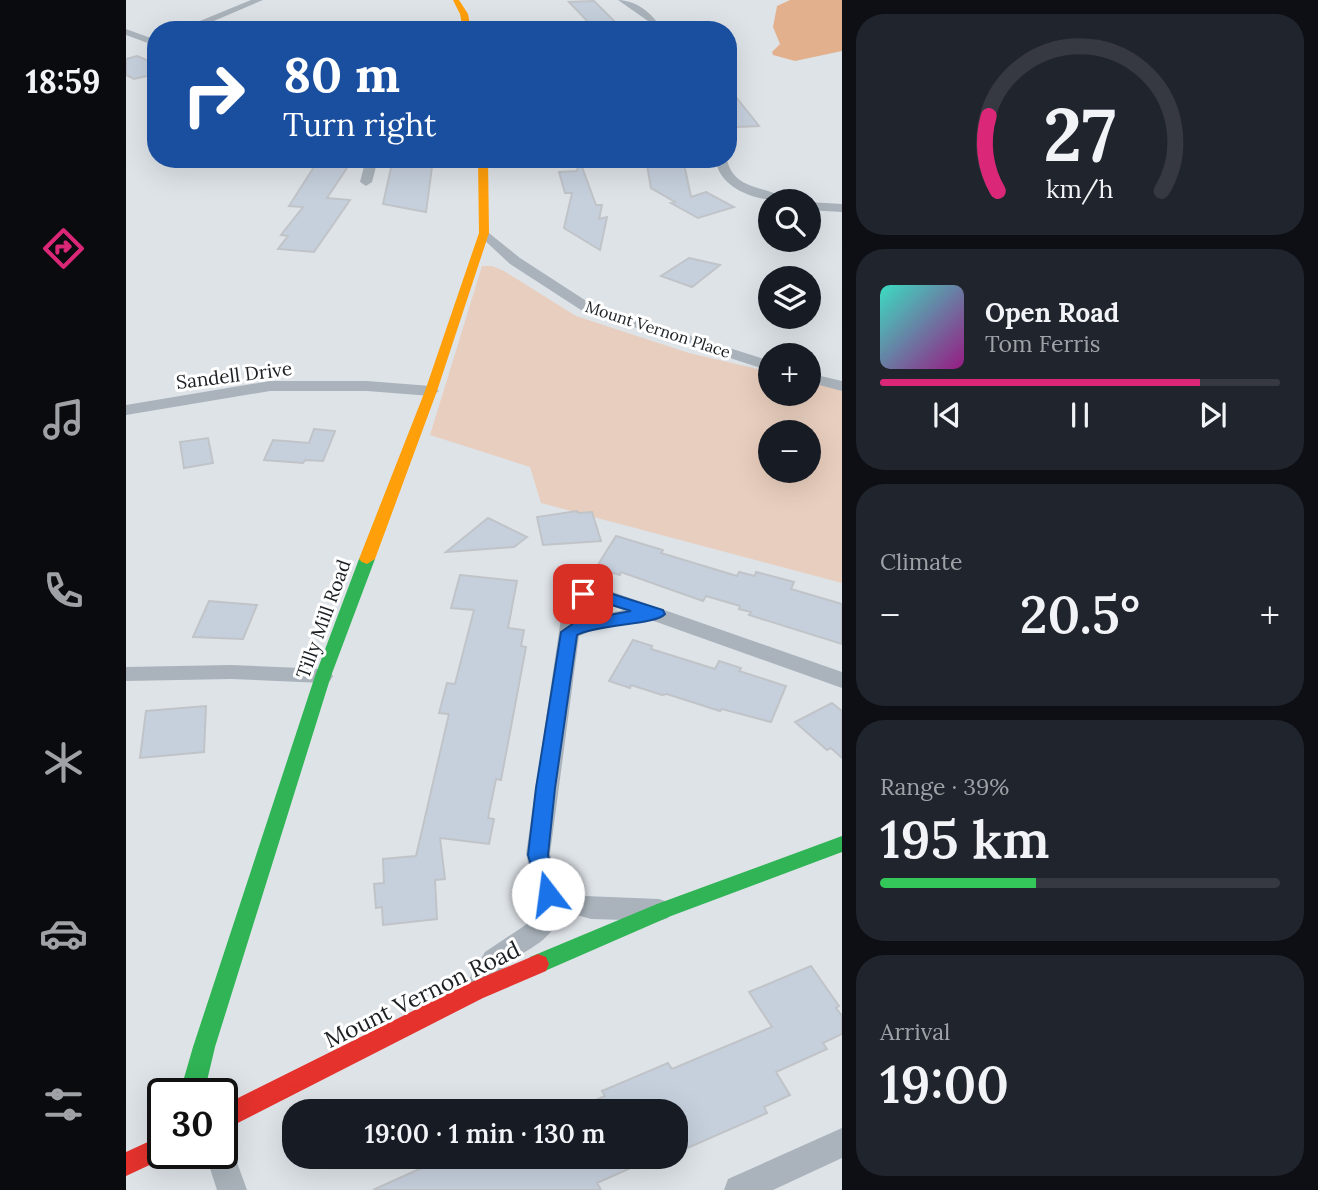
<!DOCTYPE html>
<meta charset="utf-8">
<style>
:root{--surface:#171b24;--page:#20242c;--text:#f1f3f6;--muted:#9ea1a6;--line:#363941;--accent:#db2777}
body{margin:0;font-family:Lora,serif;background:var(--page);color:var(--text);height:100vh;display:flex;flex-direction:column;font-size:26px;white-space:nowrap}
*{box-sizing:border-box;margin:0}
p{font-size:23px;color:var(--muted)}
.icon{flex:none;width:38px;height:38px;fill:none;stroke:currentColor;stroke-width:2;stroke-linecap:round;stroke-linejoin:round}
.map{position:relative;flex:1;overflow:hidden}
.side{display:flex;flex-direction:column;gap:14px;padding:14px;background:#0d0f14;width:476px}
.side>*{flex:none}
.banner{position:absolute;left:21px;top:21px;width:590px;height:147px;border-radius:28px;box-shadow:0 7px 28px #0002;background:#1a4fa0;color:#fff;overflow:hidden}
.buttons{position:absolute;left:632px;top:189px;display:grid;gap:14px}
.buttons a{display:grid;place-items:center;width:63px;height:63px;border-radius:50%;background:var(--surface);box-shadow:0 7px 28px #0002;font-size:35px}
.speed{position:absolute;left:21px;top:1078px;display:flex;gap:14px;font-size:35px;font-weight:700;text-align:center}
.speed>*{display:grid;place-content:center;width:91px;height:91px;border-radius:50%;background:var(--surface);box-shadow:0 7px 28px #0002;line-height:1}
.speed .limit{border:4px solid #111;border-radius:10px;background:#fff;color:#111}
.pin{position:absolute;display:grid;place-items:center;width:60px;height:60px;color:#fff;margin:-30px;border-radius:14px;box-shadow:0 4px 10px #0006}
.me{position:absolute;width:77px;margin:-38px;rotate:345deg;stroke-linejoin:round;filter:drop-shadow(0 0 5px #0008)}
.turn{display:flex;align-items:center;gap:24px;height:147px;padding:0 21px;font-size:32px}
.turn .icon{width:91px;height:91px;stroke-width:2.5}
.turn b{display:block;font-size:49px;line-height:60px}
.big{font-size:52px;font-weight:600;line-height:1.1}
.side .tile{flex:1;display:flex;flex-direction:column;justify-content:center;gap:10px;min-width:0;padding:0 24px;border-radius:28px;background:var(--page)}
.side .dial{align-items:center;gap:0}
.dial svg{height:182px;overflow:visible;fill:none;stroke:var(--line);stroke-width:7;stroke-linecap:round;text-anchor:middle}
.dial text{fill:var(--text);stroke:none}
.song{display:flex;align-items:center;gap:21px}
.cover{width:84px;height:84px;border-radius:10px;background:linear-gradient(135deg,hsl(170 70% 55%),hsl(310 70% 35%))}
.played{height:7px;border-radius:4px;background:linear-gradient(90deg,var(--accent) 80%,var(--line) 80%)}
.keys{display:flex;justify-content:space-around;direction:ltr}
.heat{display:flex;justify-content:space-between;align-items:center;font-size:38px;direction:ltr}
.charge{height:10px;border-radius:5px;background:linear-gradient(90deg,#34c759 39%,var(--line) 0)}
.trip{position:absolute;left:156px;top:1099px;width:406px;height:70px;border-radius:28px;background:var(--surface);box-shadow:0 7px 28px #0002;font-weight:600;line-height:70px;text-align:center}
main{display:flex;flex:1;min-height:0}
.menu{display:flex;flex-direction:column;width:126px;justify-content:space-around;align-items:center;background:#090b0e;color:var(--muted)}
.menu .icon{width:49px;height:49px}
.menu .current{color:var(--accent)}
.menu b{font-size:32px;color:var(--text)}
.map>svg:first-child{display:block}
.green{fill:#e8cebe;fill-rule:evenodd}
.water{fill:#e3b08e}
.building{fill:#c6d0dd;stroke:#c0c4c8;stroke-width:2}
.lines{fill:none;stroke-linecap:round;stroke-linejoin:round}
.street{fill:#aab3bb;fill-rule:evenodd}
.fast{fill:#30b455;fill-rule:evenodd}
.slow{fill:#ff9f0a;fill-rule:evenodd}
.jam{fill:#e5322d;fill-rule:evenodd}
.route{fill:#1a73e8;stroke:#114b97;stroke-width:2}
.labels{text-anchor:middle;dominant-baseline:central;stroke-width:6;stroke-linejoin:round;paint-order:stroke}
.far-street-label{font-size:16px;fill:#1d2023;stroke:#fff}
.street-label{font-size:19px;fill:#1d2023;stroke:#fff}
.near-street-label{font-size:23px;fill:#1d2023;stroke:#fff}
</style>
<main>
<nav class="menu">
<b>18:59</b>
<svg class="icon current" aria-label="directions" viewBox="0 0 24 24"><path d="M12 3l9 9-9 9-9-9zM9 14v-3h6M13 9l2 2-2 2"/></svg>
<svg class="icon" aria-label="music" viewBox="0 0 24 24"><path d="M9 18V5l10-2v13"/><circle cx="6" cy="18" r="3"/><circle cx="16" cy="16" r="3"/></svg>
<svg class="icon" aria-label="phone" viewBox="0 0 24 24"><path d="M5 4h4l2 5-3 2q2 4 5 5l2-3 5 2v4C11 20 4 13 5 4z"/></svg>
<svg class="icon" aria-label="climate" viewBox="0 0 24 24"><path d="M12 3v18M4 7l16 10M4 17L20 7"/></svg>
<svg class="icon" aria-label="car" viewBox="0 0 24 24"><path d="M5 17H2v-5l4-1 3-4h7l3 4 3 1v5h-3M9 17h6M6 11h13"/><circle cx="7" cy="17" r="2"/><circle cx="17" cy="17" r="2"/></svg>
<svg class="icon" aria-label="filters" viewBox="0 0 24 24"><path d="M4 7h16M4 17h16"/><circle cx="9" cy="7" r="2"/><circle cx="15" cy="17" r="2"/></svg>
</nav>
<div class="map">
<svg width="716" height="1190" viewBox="0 0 716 1190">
<rect width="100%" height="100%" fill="#dee3e8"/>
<path class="green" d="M356,266H366L378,271L450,316L563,353L644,372V394H682L683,381L716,390V583L415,503L404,467L304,435ZM644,432H682V471H644Z"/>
<path class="water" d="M664,0H716V51L669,61L647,55L646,52L654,44L647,27L651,6Z"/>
<path class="building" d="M468,1L490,23L465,25L443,2Z
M11,56L30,64V74L8,79L0,75V59Z
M602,87L633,126L610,127L602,116Z
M193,159H227L201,198L224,200L188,252L152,249L162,236L155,235L177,207L163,206Z
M267,159H307L300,212L257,204Z
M453,159L470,205H476L473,219L481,217L474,250L438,228L446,193H439L433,172L451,171Z
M520,159H557L565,197L580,192L608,207L572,218L545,203L549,202L525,188Z
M563,258L594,265L566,287L535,276Z
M188,429L209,431L197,461L179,460L177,463L138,460L147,440L183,443Z
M82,438L87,463L58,468L54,442Z
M451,511L452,513L466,512L475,541L417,545L411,517Z
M362,518L401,537L388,547L320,552Z
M490,536L537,550L535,553L611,576L613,572L629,576L630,572L668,582L665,589L716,604V644L623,615L625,612L613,609L614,606L580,596L577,601L495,572L494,575L470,568Z
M334,575L391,581L382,628L398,630L395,646L400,647L375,780L370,779L362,818L368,819L363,844L314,838L319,879L309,880L311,919L257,925L256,907L250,908L248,884L258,883L257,859L290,856L323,714L313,713L321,683L329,684L348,610L325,608Z
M83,601L131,605L117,639L67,637Z
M507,640L526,646L525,649L589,669L593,661L615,668L613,671L660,686L645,722L596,709L594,711L541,694L536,695L505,685L504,688L483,681Z
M706,703L716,711V758L705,748L701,750L669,722Z
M80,706L78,752L14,758L20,711Z
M685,966L713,1006L710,1008L716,1016V1034L697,1043L701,1049L650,1072L664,1095L638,1107L641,1113L550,1153V1111H444L479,1096L476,1091L542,1063L546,1069L646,1027L623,992Z
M320,1157H529L471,1183L475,1190H247Z"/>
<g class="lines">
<path class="street" d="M125,0H137L69,29L52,30Z
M492,0C510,0 528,14 536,30H527L522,21Z
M0,29L30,40V46L0,35Z
M240,159H252L246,182L240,186L234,182Z
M589,159H601C607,192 643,185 664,201C635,202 595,192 589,159Z
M682,202L716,204V212L682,210Z
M358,229L394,258L465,304L644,361V371L455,310L384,264L354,236V230Z
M682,373L716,381V391L682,382Z
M144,381H241L305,386L313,391L305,396L241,391H144L0,415V405Z
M457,588L481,590L716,672V688L525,620L472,628L453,636L424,854L433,887L459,896L533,899L542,902L546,910L542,918L533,921L465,919L433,910C430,944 396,948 377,969C367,980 367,993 352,998L343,995L339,986L359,952L401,924L408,914L410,894L400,854L438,598L441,593ZM459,601H472L497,610L455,620Z
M105,665L197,669L204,671L207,676L204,681L197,683L105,679L0,681V667Z
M716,1128V1158L647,1190H598L602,1179Z
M96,1139L104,1143L121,1190H91L79,1153H96Z"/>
<path class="fast" d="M241,554L249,559L205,676L89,1047L80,1085L83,1094H59L56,1085L67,1047L189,676L233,559Z
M716,836V852L545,916L412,974L404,971L401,964L404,957L531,904Z"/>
<path class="slow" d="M327,0H333L342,14L345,30H337L334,14Z
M352,159H362L363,233L311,391L249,559L241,564L236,562L233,559L299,391L353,233Z"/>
<path class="jam" d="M412,954L420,957L423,964L420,971L357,998L96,1131V1106L341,984Z
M37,1135V1153H46L45,1155L0,1176V1152Z"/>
</g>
<path class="route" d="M457,589L474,590L537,610L539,614C530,625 472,624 451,635L429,788L422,855L432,894L429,900L422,902L415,900L402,855L410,788L435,632L451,621L505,611L473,601L451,598L449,594L451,591Z"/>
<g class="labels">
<g class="far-street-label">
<text transform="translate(532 329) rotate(18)">Mount Vernon Place</text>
</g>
<g class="street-label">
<text transform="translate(108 375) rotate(-7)">Sandell Drive</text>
<text transform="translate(197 619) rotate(-70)">Tilly Mill Road</text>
</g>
<g class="near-street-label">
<text transform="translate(296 994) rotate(-26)">Mount Vernon Road</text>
</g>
</g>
</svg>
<div class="buttons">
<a><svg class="icon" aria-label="search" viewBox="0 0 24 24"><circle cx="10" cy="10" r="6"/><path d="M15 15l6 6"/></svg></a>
<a><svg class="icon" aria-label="layers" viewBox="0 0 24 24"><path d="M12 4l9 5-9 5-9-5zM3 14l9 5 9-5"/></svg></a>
<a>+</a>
<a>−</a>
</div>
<div class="speed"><div class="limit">30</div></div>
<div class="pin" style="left:457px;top:594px;background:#d93025"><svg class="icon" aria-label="arrive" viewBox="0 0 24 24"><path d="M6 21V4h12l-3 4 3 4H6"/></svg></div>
<svg class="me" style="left:422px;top:894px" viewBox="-20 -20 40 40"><circle r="19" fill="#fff"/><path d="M0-13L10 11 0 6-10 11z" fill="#1a73e8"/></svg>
<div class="trip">19:00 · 1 min · 130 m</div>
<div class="banner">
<div class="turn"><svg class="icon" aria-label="right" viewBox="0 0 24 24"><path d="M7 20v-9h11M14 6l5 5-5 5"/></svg><div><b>80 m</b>Turn right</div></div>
</div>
</div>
<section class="side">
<div class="tile dial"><svg viewBox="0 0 100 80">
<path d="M14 69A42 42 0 1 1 86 69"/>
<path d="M14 69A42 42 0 0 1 10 36" stroke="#db2777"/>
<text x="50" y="56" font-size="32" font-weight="700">27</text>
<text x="50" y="72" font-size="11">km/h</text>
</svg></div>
<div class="tile">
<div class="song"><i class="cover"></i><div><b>Open Road</b><p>Tom Ferris</p></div></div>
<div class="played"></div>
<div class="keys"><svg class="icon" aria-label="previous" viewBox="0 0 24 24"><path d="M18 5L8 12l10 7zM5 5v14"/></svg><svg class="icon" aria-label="pause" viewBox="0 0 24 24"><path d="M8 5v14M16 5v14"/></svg><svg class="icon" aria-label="next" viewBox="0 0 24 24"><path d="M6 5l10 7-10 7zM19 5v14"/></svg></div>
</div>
<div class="tile"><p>Climate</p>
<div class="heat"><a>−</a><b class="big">20.5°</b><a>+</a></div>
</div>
<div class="tile"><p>Range · 39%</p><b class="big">195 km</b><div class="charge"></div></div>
<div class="tile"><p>Arrival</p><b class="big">19:00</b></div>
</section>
</main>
